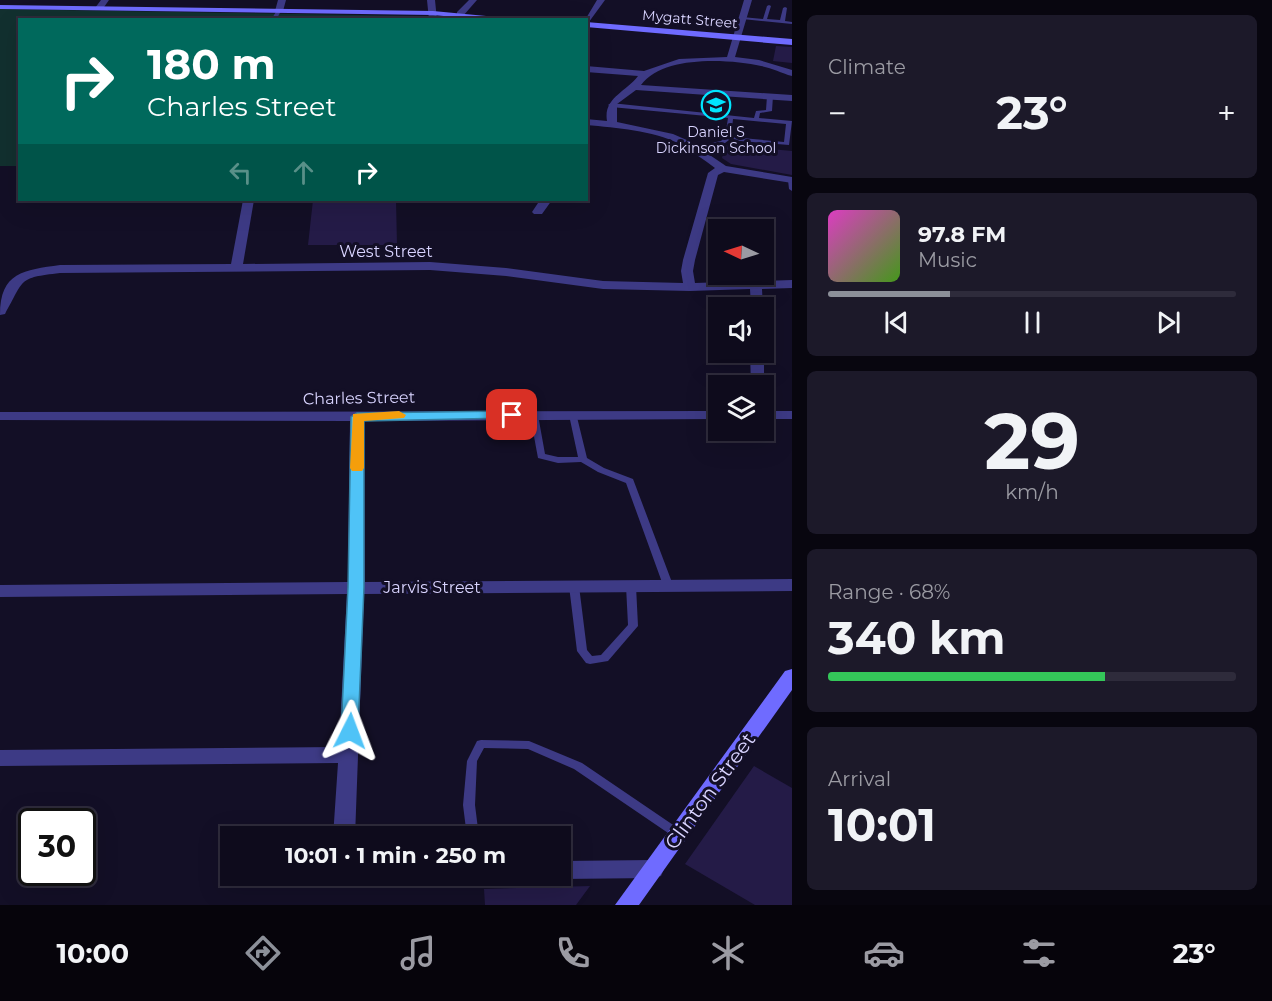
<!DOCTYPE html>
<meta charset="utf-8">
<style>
:root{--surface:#0e0b1c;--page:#1c1929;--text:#f1f3f6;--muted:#9b9ba3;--line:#2e2b3b;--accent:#8c9099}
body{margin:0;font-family:Montserrat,sans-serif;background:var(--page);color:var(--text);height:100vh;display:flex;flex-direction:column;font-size:22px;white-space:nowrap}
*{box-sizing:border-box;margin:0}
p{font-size:20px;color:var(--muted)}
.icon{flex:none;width:33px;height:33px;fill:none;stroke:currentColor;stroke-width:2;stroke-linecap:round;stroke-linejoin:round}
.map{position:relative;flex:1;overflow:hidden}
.panel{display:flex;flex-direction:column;gap:15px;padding:15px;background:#08060f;width:480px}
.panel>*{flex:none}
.hud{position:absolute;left:18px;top:18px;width:570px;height:183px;border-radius:0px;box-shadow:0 6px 24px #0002,0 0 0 2px var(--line);background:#00695c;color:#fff;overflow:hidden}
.needle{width:39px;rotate:274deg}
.buttons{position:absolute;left:708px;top:219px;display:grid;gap:12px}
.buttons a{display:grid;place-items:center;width:66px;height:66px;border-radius:0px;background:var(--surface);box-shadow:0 6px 24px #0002,0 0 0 2px var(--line);font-size:30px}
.speed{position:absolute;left:18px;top:808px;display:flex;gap:12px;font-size:30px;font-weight:700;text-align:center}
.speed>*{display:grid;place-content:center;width:78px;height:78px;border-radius:50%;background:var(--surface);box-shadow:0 6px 24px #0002,0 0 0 2px var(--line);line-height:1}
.speed .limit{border:3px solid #111;border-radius:9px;background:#fff;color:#111}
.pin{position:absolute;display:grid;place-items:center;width:51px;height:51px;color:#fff;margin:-26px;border-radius:12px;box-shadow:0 3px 9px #0006}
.me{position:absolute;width:66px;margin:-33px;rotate:3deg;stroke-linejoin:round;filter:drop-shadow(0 0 4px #0008)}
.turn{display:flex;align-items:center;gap:21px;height:126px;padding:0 30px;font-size:27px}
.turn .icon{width:78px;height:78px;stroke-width:2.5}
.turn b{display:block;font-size:42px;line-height:51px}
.lanes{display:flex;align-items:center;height:57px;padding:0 30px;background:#0003;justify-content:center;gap:30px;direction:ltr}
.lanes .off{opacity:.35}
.big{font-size:45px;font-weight:700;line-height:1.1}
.panel .card{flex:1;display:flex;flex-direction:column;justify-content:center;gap:9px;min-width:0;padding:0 21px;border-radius:9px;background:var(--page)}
.panel .dial{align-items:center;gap:0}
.dial b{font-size:78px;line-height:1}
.song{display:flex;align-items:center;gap:18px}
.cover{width:72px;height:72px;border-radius:9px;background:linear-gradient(135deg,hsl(310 70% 55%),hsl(100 70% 35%))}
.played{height:6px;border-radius:3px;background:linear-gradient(90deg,var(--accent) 30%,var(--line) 30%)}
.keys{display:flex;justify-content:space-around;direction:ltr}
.heat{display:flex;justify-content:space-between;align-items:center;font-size:33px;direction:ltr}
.charge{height:9px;border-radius:4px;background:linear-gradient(90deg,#34c759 68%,var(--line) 0)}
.trip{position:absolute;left:220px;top:826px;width:351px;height:60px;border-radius:0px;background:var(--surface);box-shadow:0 6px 24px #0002,0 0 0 2px var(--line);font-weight:700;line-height:60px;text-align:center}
.tabs{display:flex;height:96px;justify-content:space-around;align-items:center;background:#06040b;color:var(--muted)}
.tabs .icon{width:42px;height:42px}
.tabs .selected{color:var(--accent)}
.tabs b{font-size:27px;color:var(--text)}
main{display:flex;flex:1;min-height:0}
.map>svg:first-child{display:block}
.green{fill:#12302f}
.building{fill:#241b47}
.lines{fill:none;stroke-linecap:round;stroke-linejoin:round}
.lane{fill:#3d3a85;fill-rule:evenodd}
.street{fill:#3d3a85;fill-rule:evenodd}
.secondary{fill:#6f6bff;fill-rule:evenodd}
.route{fill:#4fc3f7;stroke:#337fa1;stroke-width:1.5}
.slow{fill:#f59e0b}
.labels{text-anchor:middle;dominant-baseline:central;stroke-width:6;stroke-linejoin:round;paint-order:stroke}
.far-street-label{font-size:14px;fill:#d9d4ff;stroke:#130f26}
.far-poi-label{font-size:14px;fill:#d9d4ff;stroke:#130f26}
.street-label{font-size:16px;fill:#d9d4ff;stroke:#130f26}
.near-street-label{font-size:20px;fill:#d9d4ff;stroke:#130f26}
</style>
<main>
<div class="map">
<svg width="792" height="905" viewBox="0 0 792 905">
<rect width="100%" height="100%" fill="#130f26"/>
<path class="green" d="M0,9L423,16V19L20,20L19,166H0Z"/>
<path class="building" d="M776,46L792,47V63L773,61Z
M726,145L792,151V175L731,164L722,158Z
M313,200H396L397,245H308Z
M754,766L792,788V905H755L685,864Z
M590,886L576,905H485L484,889Z"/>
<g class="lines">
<path class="lane" d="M769,5L771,6L767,19L780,20L783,8L785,7L787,8L785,21L792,22V24L742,19L740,18L742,17L763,19L767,6Z
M277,10L281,11L276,20H271Z
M770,94L773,96L772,111L760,113L759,118L792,121L789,145L729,140L725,143L693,150L691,149V147L721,141L725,137L728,118L611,107L608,105L611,103L754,118L756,111L766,110L767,96ZM733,119L786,124L784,142L731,137Z
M791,178H792V191L789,189L788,180Z
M531,413H537L538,415L545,454L558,457H578L569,415L570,413H576L587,458L604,468L633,479L673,585L671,587H665L663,585L626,483L598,472L581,462L558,463L538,458L530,415Z
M574,583L577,584L579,586L587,650L592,656L601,655L628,625L626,586L628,584H634L636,586L638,626L608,661L590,664L586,663L577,651L569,586L571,584Z
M481,740L529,741L582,763L682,831L684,834L682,837L678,839L674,837L574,769L528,749L484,748L477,761L475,805L479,837H467L463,805L467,761L477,741Z"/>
<path class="street" d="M101,0H109L102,10H96L95,8Z
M278,0H286L283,11L279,13L275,11Z
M427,0H435L437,20H429Z
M469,0H477L463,16H457V12Z
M597,0H605L586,26L585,20Z
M744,0H752L735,57L759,60L792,70V76C781,73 772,68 761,66C729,59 663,55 641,85L792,95V101L636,90L617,104V122L673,134L689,141L726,166L792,177V183L724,172L718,175L695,260L693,271L695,283L792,280V288L762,289L763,308H751L750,289L690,291L603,289L506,276L430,270L60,273C17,278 25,279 5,314L0,315C0,272 24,270 60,265L231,264L243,200H254L243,264L430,262L506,268L603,281L683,283L681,271L683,260L708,173L715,168C704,160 692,151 680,144C651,130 618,128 586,125V119L607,121C603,98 626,92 638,76L586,72V66L644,71L679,59L727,57Z
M540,200H552L542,214H534L532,212Z
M750,352H764V388V386H751Z
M718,411V419L364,421L365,582L792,579V591L364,594L355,837H333L338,763L0,766V750L339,747L347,594L0,597V585L348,582L350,421L0,420V412Z
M764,411H792V419H764Z
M653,860L661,862L664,869L661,876L653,878L561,879L553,876H561V861Z"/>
<path class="secondary" d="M0,5L433,11L529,20H486L433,15L0,9Z
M586,22L792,39V45L586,27Z
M792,669V690L639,905H615L785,671Z"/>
</g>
<path class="route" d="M512,411L516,412L518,415L516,418L364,421V587L358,731L356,735L350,737L343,735L341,731L348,587L351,417L357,413Z"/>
<path class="slow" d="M399,411L406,415L404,418L364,421V468L362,471H352L350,468L353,414Z"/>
<defs>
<g id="school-ring" transform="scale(1.5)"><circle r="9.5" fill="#130f26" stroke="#00e5ff" stroke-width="1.5"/><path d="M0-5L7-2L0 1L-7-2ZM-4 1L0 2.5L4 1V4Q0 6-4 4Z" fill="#00e5ff"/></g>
</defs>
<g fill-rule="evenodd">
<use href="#school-ring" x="716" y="105"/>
</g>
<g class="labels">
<g class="far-street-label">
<text transform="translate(690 19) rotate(5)">Mygatt Street</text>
</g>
<g class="far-poi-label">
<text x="716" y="132">Daniel S<tspan x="716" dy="16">Dickinson School</tspan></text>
</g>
<g class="street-label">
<text x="386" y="251">West Street</text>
<text transform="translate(359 398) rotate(-1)">Charles Street</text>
<text x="432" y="587">Jarvis Street</text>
</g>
<g class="near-street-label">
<text transform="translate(710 791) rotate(-54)">Clinton Street</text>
</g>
</g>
</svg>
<div class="buttons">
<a><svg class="needle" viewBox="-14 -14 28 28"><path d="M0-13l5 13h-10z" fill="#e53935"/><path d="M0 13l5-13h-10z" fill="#9b9ba3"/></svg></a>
<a><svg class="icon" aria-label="sound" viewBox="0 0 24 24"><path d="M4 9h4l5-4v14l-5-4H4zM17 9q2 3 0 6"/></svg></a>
<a><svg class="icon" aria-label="layers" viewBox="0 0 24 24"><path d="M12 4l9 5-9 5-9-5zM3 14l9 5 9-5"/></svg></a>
</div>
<div class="speed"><div class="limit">30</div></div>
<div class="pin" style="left:512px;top:415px;background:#d93025"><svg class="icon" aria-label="arrive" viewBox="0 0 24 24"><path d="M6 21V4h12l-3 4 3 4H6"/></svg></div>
<svg class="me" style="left:350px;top:731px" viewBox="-20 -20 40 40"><path d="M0-17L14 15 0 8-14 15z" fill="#4fc3f7" stroke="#fff" stroke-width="4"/></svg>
<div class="trip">10:01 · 1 min · 250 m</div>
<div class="hud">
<div class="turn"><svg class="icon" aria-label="right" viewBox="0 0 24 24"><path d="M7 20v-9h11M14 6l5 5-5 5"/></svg><div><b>180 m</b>Charles Street</div></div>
<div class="lanes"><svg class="icon off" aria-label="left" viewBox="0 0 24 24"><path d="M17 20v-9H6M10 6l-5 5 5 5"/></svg><svg class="icon off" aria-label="ahead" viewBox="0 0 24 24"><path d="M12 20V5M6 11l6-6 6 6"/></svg><svg class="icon" aria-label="right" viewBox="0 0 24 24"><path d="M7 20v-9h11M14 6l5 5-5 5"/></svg></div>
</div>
</div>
<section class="panel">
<div class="card"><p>Climate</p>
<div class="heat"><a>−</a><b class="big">23°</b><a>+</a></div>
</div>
<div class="card">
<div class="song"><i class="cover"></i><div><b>97.8 FM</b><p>Music</p></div></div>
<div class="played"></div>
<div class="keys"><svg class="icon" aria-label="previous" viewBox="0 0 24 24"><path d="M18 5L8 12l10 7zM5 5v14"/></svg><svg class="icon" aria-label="pause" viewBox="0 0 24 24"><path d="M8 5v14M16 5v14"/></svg><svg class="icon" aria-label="next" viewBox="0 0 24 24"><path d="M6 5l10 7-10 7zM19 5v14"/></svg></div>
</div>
<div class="card dial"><b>29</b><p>km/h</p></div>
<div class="card"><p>Range · 68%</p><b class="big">340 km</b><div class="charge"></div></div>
<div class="card"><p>Arrival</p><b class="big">10:01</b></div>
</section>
</main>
<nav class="tabs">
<b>10:00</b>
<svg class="icon selected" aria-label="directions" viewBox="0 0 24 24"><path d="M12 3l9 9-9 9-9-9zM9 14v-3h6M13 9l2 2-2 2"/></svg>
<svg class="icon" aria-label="music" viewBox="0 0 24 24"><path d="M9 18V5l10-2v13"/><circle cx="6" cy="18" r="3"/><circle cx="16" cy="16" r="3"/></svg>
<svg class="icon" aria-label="phone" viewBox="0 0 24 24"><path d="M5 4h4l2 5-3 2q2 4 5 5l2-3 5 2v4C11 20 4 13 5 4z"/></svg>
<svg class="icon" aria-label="climate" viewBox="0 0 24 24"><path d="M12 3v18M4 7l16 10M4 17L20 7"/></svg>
<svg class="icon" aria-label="car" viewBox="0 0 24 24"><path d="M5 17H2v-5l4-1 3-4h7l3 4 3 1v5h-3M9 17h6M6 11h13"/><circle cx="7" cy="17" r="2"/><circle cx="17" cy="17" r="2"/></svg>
<svg class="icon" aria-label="filters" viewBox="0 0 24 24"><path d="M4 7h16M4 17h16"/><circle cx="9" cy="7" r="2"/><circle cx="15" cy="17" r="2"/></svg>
<b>23°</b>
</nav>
